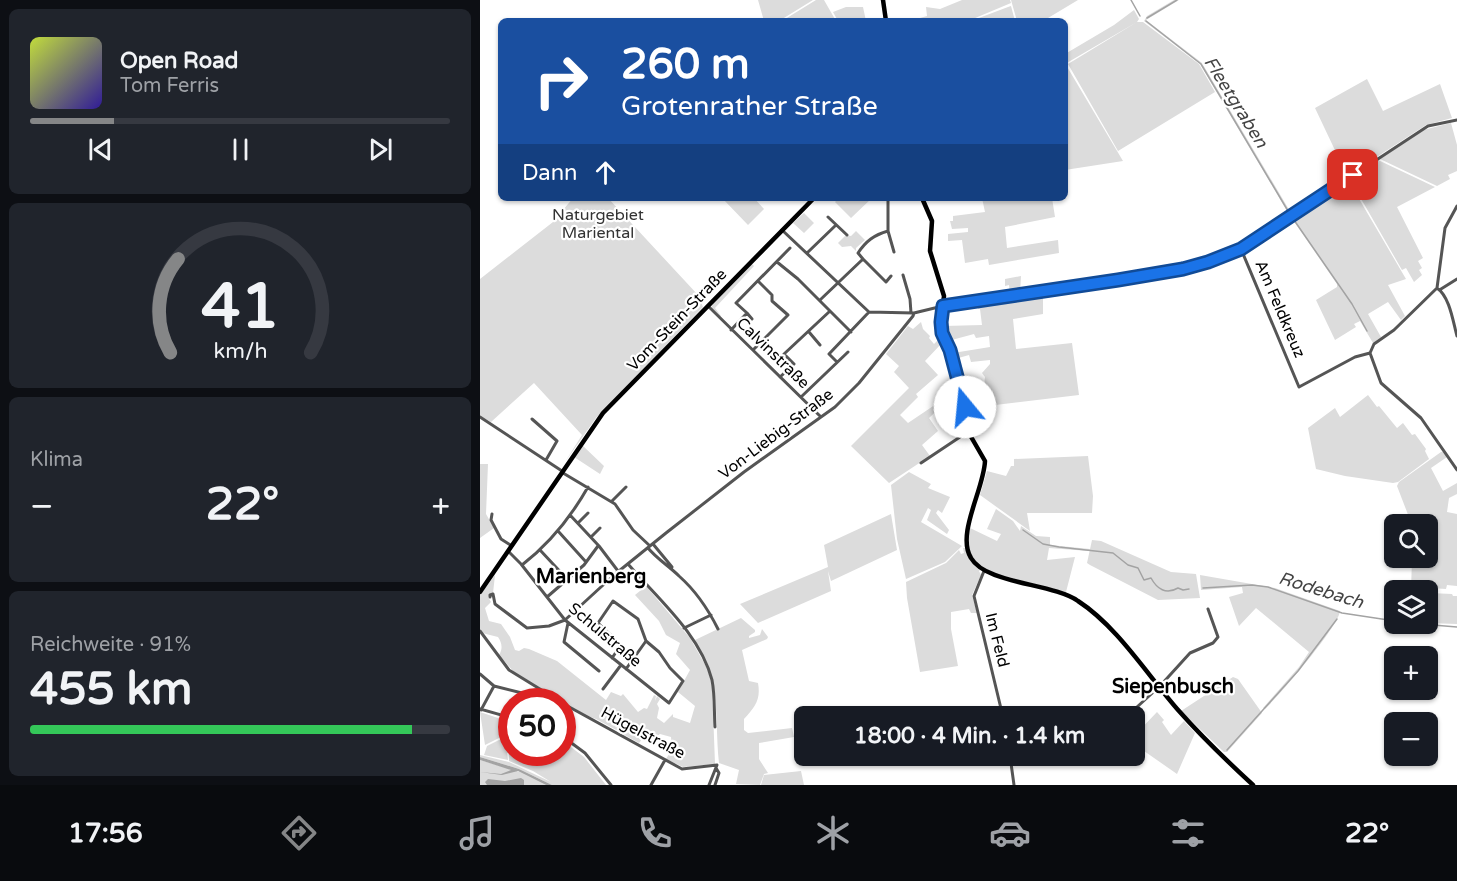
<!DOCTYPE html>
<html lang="de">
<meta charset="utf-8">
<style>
:root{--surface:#171b24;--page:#20242c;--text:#f1f3f6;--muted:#9ea1a6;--line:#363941;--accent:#858687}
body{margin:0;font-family:"Varela Round",sans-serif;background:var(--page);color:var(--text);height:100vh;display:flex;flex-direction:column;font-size:22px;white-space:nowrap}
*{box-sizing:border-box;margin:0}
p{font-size:20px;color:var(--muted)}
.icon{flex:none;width:33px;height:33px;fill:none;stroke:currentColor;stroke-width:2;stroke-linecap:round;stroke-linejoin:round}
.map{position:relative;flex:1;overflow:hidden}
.panel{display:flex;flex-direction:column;gap:9px;padding:9px;background:#0d0f14;width:480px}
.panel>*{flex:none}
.guide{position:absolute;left:18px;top:18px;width:570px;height:183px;border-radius:9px;box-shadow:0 2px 4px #0004;background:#1a4fa0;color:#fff;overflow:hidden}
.controls{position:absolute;left:904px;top:514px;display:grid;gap:12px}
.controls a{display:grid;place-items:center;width:54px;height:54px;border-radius:9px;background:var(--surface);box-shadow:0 2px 4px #0004;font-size:30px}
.speed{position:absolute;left:18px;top:688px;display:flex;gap:12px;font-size:30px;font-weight:700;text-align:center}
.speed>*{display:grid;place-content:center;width:78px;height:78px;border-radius:50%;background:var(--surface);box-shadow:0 2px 4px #0004;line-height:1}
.speed .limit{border:9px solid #d22;background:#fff;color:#111}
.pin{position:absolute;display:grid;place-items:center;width:51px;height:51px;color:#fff;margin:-26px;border-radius:12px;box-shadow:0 3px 9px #0006}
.me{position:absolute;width:66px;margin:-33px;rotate:343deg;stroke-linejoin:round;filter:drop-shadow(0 0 4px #0008)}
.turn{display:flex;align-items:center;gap:21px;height:126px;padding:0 24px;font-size:27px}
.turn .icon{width:78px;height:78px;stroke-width:2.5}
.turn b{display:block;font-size:42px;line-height:51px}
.then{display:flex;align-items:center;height:57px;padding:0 24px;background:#0003;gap:12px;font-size:22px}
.big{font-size:45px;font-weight:800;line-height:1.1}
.panel .tile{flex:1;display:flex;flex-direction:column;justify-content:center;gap:9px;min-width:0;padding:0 21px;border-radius:9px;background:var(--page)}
.panel .dial{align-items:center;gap:0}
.dial svg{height:156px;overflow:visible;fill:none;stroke:var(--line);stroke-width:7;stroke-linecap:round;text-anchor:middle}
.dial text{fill:var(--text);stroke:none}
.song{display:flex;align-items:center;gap:18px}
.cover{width:72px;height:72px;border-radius:9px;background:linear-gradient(135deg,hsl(70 70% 55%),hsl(250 70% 35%))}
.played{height:6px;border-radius:3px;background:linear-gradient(90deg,var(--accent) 20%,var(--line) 20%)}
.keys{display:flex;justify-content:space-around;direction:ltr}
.heat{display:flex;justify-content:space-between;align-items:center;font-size:33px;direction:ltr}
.charge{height:9px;border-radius:4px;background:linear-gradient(90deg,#34c759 91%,var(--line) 0)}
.trip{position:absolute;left:314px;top:706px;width:351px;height:60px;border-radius:9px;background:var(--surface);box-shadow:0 2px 4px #0004;font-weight:800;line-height:60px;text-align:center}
.tab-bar{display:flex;height:96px;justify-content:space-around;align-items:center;background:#090b0e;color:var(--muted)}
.tab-bar .icon{width:42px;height:42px}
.tab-bar .current{color:var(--accent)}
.tab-bar b{font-size:27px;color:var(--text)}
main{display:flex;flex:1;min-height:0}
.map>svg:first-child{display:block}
.green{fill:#dcdcdc}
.water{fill:#a3a3a3}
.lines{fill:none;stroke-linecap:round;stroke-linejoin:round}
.stream{stroke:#a3a3a3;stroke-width:1.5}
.minor{stroke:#555;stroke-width:3}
.major{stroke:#000;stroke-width:4.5}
.route-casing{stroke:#114b97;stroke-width:15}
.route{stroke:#1a73e8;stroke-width:10}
.labels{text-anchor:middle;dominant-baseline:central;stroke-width:4.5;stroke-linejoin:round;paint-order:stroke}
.park-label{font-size:16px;fill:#333;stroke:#fff}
.street-label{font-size:16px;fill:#000;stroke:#fff}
.water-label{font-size:18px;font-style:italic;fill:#444;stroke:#fff}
.quarter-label{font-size:20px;font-weight:bold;fill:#000;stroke:#fff}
</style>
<main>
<section class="panel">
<div class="tile">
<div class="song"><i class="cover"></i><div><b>Open Road</b><p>Tom Ferris</p></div></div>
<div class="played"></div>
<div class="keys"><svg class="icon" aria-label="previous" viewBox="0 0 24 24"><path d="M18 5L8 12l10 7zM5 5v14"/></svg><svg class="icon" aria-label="pause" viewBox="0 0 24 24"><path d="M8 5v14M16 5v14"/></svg><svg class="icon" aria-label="next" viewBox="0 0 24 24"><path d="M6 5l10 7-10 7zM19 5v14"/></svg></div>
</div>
<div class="tile dial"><svg viewBox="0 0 100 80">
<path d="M14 69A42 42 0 1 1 86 69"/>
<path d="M14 69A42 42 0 0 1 18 21" stroke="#858687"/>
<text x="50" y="56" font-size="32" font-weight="700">41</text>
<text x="50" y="72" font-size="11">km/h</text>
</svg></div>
<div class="tile"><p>Klima</p>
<div class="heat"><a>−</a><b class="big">22°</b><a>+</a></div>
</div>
<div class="tile"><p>Reichweite · 91%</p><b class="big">455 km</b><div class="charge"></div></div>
</section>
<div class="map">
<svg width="977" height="785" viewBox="0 0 977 785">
<rect width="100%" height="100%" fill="#fff"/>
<path class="green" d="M278,0H333L299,21H284Z
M336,0H344L356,21H302Z
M482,0H530L531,3L488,21H440V18L447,16L446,7L460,9Z
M531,0H598L563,21H537Z
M694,0H699L666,20L722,63L811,213L807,211L720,64L664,21L667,16Z
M531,6L535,21H491L528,7Z
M366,7H383L386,21H358L353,12Z
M654,10L659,19L657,22L585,64V54L634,25Z
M657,22H663L719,64L735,92L638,151L588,64Z
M586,65L643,161L585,170Z
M887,79L903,111L960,84L972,118L946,125L869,175L862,165L835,108Z
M971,123L977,145V171L968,175L970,179L957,186L900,159L943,130Z
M898,160L955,187L917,207L943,258L938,261L942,268L939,270L942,275L934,282L926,268L922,270L880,197L898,186L886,167Z
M868,180L926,279L908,285L925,316L921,320L908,302L888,314L901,337L893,343L880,321L874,324L876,327L855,340L836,300L857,287V284L813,220L815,215Z
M93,198H128L218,295L223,307L116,418L85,462L102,435L54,383L11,422L0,416V279L73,222Z
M242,198H274L284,209L268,225Z
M359,198H392L371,218L355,202Z
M502,198H572L575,217L525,227L527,248L578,240L579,253L509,265L508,259L485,263L482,240L468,241V234L488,232V228L472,229L470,221H473V216L505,212Z
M324,213L334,223L324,233L313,223Z
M376,231L385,240L376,248V251L371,246L362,247L358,243L366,235L371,236Z
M271,263L274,266L235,308L241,316L240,317L231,308L233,304Z
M541,276L540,293L530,295L529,285L525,286V279Z
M563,293V314L533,319L536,349L592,343L599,395L507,406L505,409L498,407L496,400L499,397L497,390L484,392L481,385L504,386L505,377L502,373L510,364V360L491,362L489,355L475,359L473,353L510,347L509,336L496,338L494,334L468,341L464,326L502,325L500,309H498L497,302Z
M441,322L443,329L450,336L449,338L454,344L460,338L462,343L445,361L458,375L436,394L438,397L420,415L428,423L477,390L479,394L471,397L449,418L458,431L442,445L450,456L409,483L371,446L429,388L414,372L419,366L406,354L428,326L433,329Z
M888,395L897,407L899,406L917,428L923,423L932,435L935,434L946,449L945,451L949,459L918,482L913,483L865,476L836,469L828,428L855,408L860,417Z
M102,445L124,466L120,474L94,457Z
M961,452H963L967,457L951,468L963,491L977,483V494L969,498L967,512L977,514V586L967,585L966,589L951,588L950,593L972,594L973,596H977V624L948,623V591H931L932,558H948V525H932L917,486L919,482Z
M608,456L613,496L612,513H547L550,531L500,495L507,471L526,476L531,466H534V459Z
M0,464H8L6,514L14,528L0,538Z
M429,472L451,484L448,488L470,497L462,513L458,510L456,513L469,530L467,534L447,520L451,510L448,508L441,522L482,546L465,562L426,579L417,539L411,485Z
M516,509L533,521L540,531L541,526L556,536L570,537V545L610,549L609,551L569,548L567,560L595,557L586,592L516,574L498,565L489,551L488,533L490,528L517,541L521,534L507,529Z
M411,514L417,550L351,581L348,571L351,591L278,623L260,604L348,567L344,545Z
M612,540L621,541L691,572L716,574L720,598L678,600L610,565L607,563Z
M483,548H486L490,560L500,571H499L501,575L492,595L497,613H491L489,609L471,612V629L478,666L440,672L427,598L426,582L466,563L479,550L481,554L484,553Z
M15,575L13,593L8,597L11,602L5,608L9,621L21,624L30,637L35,650L39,651L44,648L49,649L77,661L126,700L131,692L141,696L143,694L158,712L164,708L167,709L174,695L176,696L175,701L177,696L180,699L177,704L179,708L177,718L184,723L193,714V717L210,723L215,706L198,692L210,670L196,654L200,643L186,635L179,621L155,595L166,586L210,638L227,668L232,684L235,764L203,767L186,759L192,749L191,737L180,734L170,741L163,738L159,743L141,733L140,729V732L116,719L107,716L34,672L19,655C23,649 22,643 18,637L2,633L0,629V595Z
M720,575L795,588L860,611C859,626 799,696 785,709L783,708L819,667L829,652L776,608L759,626L749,597L763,593L762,587L721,590Z
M261,618L275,630V632L269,636V638L280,635L282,629L288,637L287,639L262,650L269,681L278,683C281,700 275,707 264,719V730L268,733L312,728L314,737L279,743V759L288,773L284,774L280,785L256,784L259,770L239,763C236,737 238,709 233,683C230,668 221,654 215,640Z
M753,677L758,679L782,713L747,752H744L701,711Z
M54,688L65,694L59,702H53L48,698Z
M0,712L24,720L23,736L5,745Z
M677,712L684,720L682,722L691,735L704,721L715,733L697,774L654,744V736Z
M23,738L25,740L28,752L27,740L31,741L32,753H82L83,741L104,757L126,785H72L39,769L0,757V755L29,762L71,782L53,771L29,761V753H27L28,760L4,755L7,746Z
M0,760L40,772L66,785H0Z
M321,771L324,785H281L284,775Z"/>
<path class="water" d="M0,757L39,769L72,785H66L38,771L22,775L0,772L21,774L31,770L0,760Z
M41,778L44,780V785H7L5,782L8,779L25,781Z"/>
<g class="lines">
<path class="stream" d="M651,0L660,16
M667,18L697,0
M666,21L721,64L808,211
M814,220L872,304L887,331
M543,530L563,544L579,547L633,553L648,565L658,568L664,580L671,578C677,589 686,595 698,588L703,590L709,589
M723,588L772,585L788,587L862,613L915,621
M941,624L977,627
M747,750L818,671L857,619"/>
<path class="minor" d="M408,198V231L414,252
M977,206L965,228L957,288L914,330L894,344L890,353L901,383L941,418L977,470
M348,217L367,235
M302,230L389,312L434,313L467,305L585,289L684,273L728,262L761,249L948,126L977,120
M761,249L819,387L875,357L890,353
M327,253L356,225
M383,259L406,282L411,276
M297,262L318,279L371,332
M423,275L430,299L431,313
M957,288C970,297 973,322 977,336
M961,289L977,279
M340,300L383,259L378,253C386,241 394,235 408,231
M228,306L341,417
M267,313L272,319
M251,330L267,313L256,303L310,248
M329,332L340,345
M273,350L308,315L292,301V295L278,281
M357,362L349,354L389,312
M300,377L314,364L304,354L350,311
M321,397L368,352
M0,417L82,471
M52,419L77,441L66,460
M441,463L489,431
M83,473L135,504L153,530L170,546
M132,501L146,487
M12,514L11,520L21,539L32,546
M90,515L119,546L138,571
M98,523L108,513
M78,531L106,562
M111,537L120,528
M173,544L192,567L191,569
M168,548C177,559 189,566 199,576C216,591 228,609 238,629
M60,550L87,579
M28,551L41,564L85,620L189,703L203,681L190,668L179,652L166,641L158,619L133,601L118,623L141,645L132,658
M148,564C178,599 220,634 232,680C235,695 234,712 235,727
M42,565C69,544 91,517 108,487
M504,571L494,596L523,717
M10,597V595L13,594L15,604L47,628L69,626L85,620L134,575L186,533L264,472L355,407L379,383L433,316L434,313
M67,597L104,565L118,546
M88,623L84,642L119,671
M204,628L231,615
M0,631L29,670L81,702
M146,669L166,641
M0,674L14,686L46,694
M680,686L710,653L733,643L738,637L728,609
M123,689L141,665
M82,703L202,769L237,765L229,785
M0,709L32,718
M1,710L14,686
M646,717L680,686
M82,736L105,753L131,785
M530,756L534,785
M171,785L185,760
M235,785L239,773L236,768"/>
<path class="major" d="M403,0L406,21
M442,198L452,221L450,251L464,296L461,322L462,333L470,350L484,398L490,435L505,461C504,489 476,534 491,558C506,584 572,583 598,601C638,627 668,676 699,711C722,737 747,761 773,785
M0,592L123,413L334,198"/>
</g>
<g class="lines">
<g class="route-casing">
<path id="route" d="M485,407L470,350L462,333L461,322L463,306L638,280L703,269L728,262L761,249L873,175"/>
</g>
<use href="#route" class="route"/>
</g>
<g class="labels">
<g class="park-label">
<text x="118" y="215">Naturgebiet<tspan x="118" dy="18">Mariental</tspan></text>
</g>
<g class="street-label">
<text transform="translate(800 309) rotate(67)">Am Feldkreuz</text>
<text transform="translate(197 320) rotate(-46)">Vom-Stein-Straße</text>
<text transform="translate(293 353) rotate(44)">Calvinstraße</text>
<text transform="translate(296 434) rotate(-37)">Von-Liebig-Straße</text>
<text transform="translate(125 635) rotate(40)">Schulstraße</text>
<text transform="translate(517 640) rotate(76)">Im Feld</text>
<text transform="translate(163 733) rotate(28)">Hügelstraße</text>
</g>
<g class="water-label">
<text transform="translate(756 102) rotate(58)">Fleetgraben</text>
<text transform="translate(841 590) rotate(17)">Rodebach</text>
</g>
<g class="quarter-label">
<text x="111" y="577">Marienberg</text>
<text x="693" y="687">Siepenbusch</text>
</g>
</g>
</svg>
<div class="controls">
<a><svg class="icon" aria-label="search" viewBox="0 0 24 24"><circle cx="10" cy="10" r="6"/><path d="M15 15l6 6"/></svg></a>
<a><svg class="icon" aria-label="layers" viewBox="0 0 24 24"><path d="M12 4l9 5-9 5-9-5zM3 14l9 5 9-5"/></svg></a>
<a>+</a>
<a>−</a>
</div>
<div class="speed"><div class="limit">50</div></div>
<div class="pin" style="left:873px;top:175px;background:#d93025"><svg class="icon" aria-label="arrive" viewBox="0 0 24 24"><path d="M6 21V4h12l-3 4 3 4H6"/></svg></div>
<svg class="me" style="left:485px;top:407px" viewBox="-20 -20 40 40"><circle r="19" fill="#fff"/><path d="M0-13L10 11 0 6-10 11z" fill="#1a73e8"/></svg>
<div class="trip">18:00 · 4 Min. · 1.4 km</div>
<div class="guide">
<div class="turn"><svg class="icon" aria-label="right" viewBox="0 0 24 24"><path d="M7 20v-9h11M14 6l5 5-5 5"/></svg><div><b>260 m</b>Grotenrather Straße</div></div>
<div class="then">Dann<svg class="icon" aria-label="ahead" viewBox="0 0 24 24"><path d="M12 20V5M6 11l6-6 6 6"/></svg></div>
</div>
</div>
</main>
<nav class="tab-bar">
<b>17:56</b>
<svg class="icon current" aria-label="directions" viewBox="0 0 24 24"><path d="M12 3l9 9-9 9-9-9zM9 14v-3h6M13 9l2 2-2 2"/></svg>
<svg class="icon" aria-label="music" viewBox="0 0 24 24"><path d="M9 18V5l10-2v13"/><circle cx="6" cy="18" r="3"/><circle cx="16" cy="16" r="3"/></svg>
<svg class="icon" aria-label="phone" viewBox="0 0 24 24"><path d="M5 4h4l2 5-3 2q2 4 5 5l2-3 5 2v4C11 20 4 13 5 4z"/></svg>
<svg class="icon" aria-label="climate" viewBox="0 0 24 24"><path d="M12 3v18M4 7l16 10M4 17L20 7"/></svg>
<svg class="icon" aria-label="car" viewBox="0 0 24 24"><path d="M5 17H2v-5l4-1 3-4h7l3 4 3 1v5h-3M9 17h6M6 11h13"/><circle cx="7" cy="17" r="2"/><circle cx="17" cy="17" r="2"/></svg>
<svg class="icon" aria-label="filters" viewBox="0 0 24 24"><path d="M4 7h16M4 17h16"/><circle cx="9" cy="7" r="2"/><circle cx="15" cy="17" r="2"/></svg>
<b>22°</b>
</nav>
